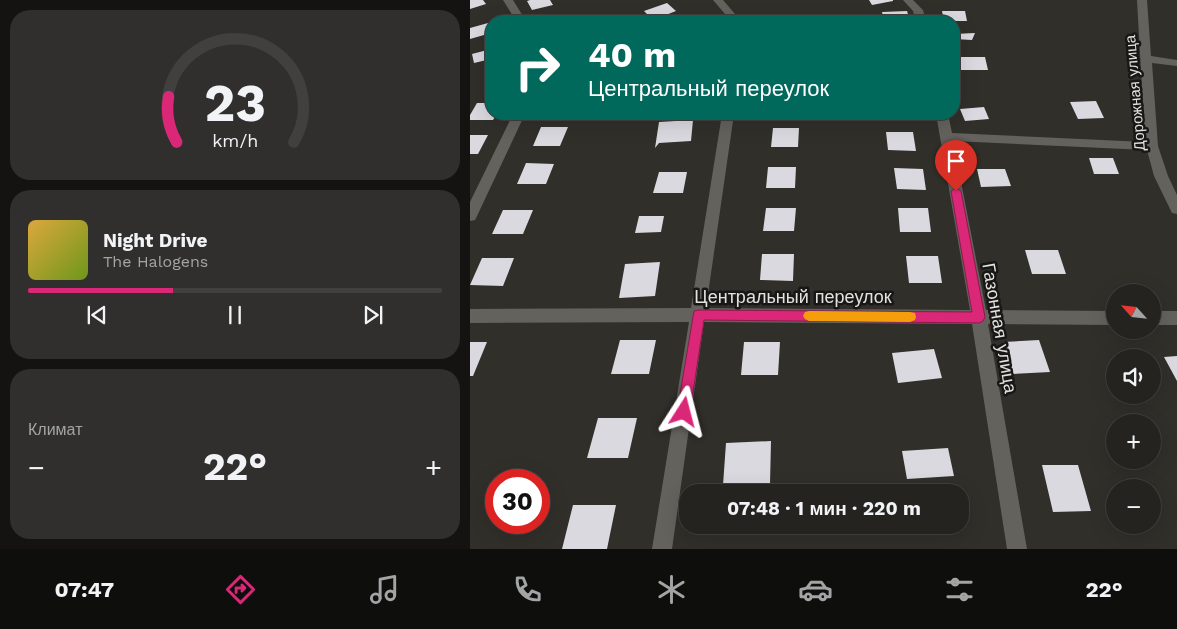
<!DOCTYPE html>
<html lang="ru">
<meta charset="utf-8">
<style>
:root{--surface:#242320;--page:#302f2d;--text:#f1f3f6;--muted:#a3a4a5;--line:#41403e;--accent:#db2777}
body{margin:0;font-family:"Work Sans",sans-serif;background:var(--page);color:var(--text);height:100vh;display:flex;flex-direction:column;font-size:19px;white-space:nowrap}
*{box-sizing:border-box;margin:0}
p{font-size:16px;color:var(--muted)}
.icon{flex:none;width:28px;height:28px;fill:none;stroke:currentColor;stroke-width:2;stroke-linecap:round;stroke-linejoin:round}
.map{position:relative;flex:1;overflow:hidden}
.details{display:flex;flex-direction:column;gap:10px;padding:10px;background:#141312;width:470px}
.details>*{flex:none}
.banner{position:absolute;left:15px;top:15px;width:475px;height:105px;border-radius:20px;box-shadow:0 5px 20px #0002,0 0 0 1px var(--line);background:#00695c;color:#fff;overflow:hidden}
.needle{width:32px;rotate:297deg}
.controls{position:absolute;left:636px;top:284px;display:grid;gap:10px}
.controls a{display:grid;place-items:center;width:55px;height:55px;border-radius:50%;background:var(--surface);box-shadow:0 5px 20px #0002,0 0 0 1px var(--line);font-size:25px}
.speed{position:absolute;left:15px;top:469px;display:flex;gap:10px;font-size:25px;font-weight:700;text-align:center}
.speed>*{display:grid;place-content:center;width:65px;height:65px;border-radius:50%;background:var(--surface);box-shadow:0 5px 20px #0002,0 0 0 1px var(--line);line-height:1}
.speed .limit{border:8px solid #d22;background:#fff;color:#111}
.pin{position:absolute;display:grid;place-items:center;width:42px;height:42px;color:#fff;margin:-51px -21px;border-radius:50% 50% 50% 0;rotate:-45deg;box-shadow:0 0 5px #0007}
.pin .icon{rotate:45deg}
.me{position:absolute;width:55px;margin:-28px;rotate:9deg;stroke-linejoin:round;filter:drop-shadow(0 0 4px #0008)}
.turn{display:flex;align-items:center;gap:18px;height:105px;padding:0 20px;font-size:22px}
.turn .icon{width:65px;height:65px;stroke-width:2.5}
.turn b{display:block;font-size:35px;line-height:42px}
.big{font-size:38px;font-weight:700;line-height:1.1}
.details .card{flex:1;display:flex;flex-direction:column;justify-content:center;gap:8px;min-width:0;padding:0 18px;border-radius:20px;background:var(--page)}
.details .dial{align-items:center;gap:0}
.dial svg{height:130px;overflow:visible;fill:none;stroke:var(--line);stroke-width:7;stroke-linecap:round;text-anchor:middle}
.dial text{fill:var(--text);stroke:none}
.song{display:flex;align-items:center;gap:15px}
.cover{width:60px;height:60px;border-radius:8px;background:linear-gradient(135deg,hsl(40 70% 55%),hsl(80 70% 35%))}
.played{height:5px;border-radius:2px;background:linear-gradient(90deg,var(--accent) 35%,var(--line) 35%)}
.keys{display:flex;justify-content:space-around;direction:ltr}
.heat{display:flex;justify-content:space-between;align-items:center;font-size:28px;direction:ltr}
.trip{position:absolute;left:209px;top:484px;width:290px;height:50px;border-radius:20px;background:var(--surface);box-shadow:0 5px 20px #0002,0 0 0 1px var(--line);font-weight:700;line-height:50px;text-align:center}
.tab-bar{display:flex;height:80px;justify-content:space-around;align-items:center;background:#0e0e0d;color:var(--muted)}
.tab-bar .icon{width:35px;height:35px}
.tab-bar .current{color:var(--accent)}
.tab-bar b{font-size:22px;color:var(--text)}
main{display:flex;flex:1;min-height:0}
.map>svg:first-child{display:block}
.building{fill:#dad9df}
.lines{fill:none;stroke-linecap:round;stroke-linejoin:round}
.minor{fill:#64625d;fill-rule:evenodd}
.route{fill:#db2777;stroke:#8e194d}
.slow{fill:#f59e0b}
.labels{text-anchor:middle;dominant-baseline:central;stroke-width:5;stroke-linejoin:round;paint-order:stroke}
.far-street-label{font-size:15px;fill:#e2e1de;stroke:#181715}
.street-label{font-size:18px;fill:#e2e1de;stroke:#181715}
</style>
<main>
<section class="details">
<div class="card dial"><svg viewBox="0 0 100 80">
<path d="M14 69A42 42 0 1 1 86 69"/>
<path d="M14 69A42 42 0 0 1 9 41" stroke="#db2777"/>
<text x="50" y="56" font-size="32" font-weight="700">23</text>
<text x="50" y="72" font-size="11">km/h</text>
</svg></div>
<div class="card">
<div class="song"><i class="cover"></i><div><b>Night Drive</b><p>The Halogens</p></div></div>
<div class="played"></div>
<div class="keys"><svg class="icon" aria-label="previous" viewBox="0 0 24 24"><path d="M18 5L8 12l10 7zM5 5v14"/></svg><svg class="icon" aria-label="pause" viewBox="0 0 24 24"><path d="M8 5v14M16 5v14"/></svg><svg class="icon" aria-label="next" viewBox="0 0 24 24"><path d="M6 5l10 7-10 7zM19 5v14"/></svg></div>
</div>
<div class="card"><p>Климат</p>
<div class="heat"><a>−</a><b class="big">22°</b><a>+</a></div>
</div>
</section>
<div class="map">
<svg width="707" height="549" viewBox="0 0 707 549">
<rect width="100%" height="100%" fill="#302f2a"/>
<path class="building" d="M0,0H13L16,4L0,9Z
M60,0H80L83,5L62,10L57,1Z
M399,0H423V1L402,5Z
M197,3L206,11L183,20L174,11Z
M437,11L440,21H414L412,12Z
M472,11H495L497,21H474Z
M219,14L227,21H201Z
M319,15L327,21H302Z
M18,23L21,33L0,39V28Z
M505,33L502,40L484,39V34Z
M21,49V59L4,63L2,54Z
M486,57H515L518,70H488Z
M626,101L634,118L608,119L600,102Z
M7,103H21V114H27L23,120H0V115Z
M514,107L519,119L495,121L490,109Z
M417,114H443L444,116H418Z
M223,120L221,141L189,143L185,148L189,122Z
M71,127H98L90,146H63Z
M303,128H329L328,147H301Z
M416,132H443L446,151L418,150Z
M0,135H18L8,154H0Z
M619,158H643L649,174H624Z
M56,163L84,164L76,184H47Z
M298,167H326L325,188H296Z
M424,168L453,169L456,190L427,189Z
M507,169H535L541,186L511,187Z
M189,172H217L213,193H183Z
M296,208H326L324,231H293Z
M428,208H458L461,232H430Z
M33,210H63L53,234H22Z
M169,216H194L191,232L165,233Z
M555,250H588L596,274H562Z
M292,254H324L323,281L290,280Z
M436,256H468L472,283H439Z
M12,258H44L33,286L0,285Z
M190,262L185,296L149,298L155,264Z
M150,340H186L179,374H141Z
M569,340L580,372L542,374L533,342Z
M0,342H17L3,376H0Z
M274,342H310L308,375H271Z
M464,349L472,378L428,383L422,353Z
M707,356V381L694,357Z
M128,418H167L158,458H117Z
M301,441L300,484L253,485L256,443Z
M478,448L484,476L437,479L432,451Z
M572,465H608L621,511L583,512Z
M103,505H146L137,549H92Z"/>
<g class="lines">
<path class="minor" d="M33,0H43L56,21H46Z
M243,0H253L271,21H261Z
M433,0H443L453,10L456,21H446L443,11Z
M667,0H677L681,56L707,60V66L682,63L688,146L698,176L707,195V214L702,213L684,176L677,150L483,141L516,310L645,311V325L518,324L557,549H537L502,324L234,322L202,549H182L219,322L0,323V309L221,308L252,114H264L236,308L500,310L466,114H478L482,133L675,142Z
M43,114H55L7,216L5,220L0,221V202Z
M682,311H707V325H682Z"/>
</g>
<path class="route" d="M486,188L491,191L515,317L513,321L509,323L234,320L220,412L218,417L214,419L209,417L207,412L224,311L229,310L502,312L481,191Z"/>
<path class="slow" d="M339,311L440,312L445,313L446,317L445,320L440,322L339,321L335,319L333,316L335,312Z"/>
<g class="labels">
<g class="far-street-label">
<text transform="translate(665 93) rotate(-95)">Дорожная улица</text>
</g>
<g class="street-label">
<text x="323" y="296">Центральный переулок</text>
<text transform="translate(530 328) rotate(80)">Газонная улица</text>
</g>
</g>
</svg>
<div class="controls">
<a><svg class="needle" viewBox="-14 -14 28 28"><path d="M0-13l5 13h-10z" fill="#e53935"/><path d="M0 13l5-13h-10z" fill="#a3a4a5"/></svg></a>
<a><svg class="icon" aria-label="sound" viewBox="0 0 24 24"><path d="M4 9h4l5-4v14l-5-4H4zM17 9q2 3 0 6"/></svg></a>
<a>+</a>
<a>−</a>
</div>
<div class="speed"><div class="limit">30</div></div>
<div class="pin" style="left:486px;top:191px;background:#d93025"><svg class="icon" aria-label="arrive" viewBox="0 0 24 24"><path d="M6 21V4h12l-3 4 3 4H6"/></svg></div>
<svg class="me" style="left:214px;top:412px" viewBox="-20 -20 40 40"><path d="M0-17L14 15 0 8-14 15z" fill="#db2777" stroke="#fff" stroke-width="4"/></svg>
<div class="trip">07:48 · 1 мин · 220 m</div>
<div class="banner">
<div class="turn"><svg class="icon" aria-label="right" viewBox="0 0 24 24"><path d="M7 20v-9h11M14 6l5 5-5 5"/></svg><div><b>40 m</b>Центральный переулок</div></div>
</div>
</div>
</main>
<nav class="tab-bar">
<b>07:47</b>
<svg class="icon current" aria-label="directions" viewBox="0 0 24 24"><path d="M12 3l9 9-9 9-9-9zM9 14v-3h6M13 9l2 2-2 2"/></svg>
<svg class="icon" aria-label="music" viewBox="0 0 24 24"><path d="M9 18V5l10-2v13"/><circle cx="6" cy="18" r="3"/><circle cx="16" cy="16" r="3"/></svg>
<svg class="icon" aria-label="phone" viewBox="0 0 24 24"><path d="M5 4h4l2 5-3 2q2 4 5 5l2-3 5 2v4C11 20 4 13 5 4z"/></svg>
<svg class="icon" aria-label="climate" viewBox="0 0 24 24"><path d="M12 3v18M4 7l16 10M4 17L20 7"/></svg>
<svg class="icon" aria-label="car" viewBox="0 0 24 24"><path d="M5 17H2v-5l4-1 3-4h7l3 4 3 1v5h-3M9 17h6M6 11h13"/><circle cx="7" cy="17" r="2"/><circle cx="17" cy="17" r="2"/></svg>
<svg class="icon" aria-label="filters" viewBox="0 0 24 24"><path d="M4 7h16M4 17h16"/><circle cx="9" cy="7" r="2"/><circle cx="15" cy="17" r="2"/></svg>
<b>22°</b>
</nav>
